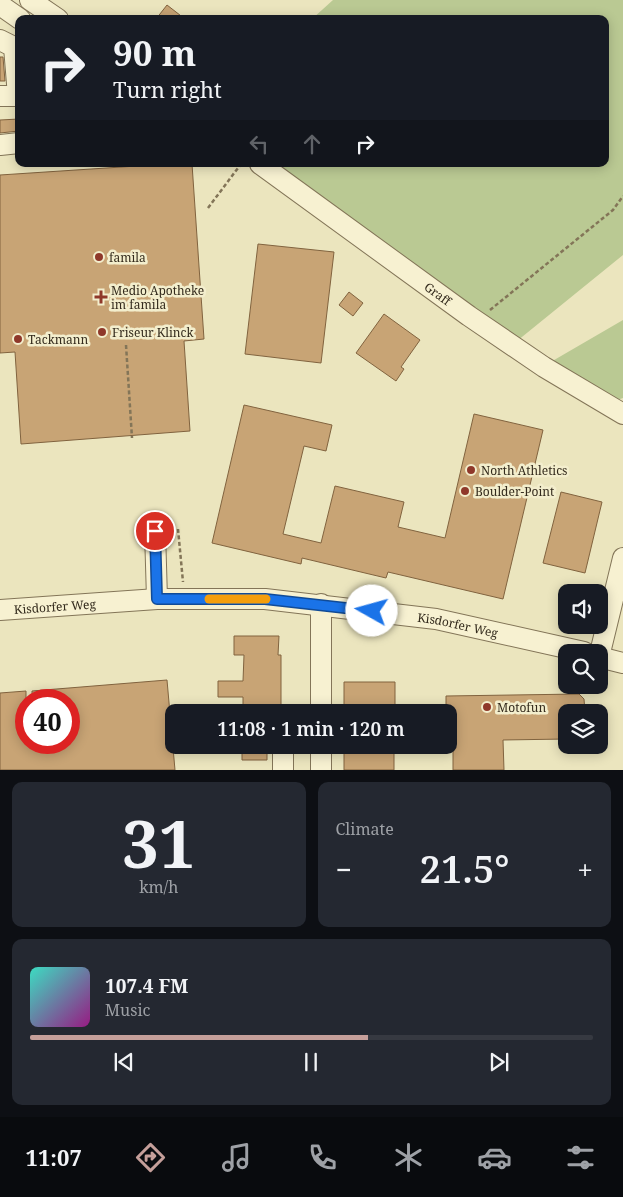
<!DOCTYPE html>
<meta charset="utf-8">
<style>
:root{--surface:#171b24;--page:#242831;--text:#f1f3f6;--muted:#9ea1a6;--line:#363941;--accent:#c59f9a}
body{margin:0;font-family:"Noto Serif",serif;background:var(--page);color:var(--text);height:100vh;display:flex;flex-direction:column;font-size:19px;white-space:nowrap}
*{box-sizing:border-box;margin:0}
p{font-size:16px;color:var(--muted)}
.icon{flex:none;width:28px;height:28px;fill:none;stroke:currentColor;stroke-width:2;stroke-linecap:round;stroke-linejoin:round}
.map{position:relative;height:770px;overflow:hidden}
.drawer{display:flex;flex-direction:column;gap:12px;padding:12px;background:#0d0f14;flex:1}
.drawer>*{flex:none}
.hud{position:absolute;left:15px;top:15px;width:594px;height:152px;border-radius:10px;box-shadow:0 2px 12px #0003;background:#171b24;color:var(--text);overflow:hidden}
.controls{position:absolute;left:558px;top:584px;display:grid;gap:10px}
.controls a{display:grid;place-items:center;width:50px;height:50px;border-radius:10px;background:var(--surface);box-shadow:0 2px 12px #0003;font-size:25px}
.speed{position:absolute;left:15px;top:689px;display:flex;gap:10px;font-size:25px;font-weight:700;text-align:center}
.speed>*{display:grid;place-content:center;width:65px;height:65px;border-radius:50%;background:var(--surface);box-shadow:0 2px 12px #0003;line-height:1}
.speed .limit{border:8px solid #d22;background:#fff;color:#111}
.pin{position:absolute;display:grid;place-items:center;width:42px;height:42px;color:#fff;margin:-21px;border:2px solid #fff;border-radius:50%;box-shadow:0 1px 5px #0007}
.me{position:absolute;width:55px;margin:-28px;rotate:277deg;stroke-linejoin:round;filter:drop-shadow(0 0 4px #0008)}
.turn{display:flex;align-items:center;gap:18px;height:105px;padding:0 15px;font-size:22px}
.turn .icon{width:65px;height:65px;stroke-width:2.5}
.turn b{display:block;font-size:35px;line-height:42px}
.lanes{display:flex;align-items:center;height:48px;padding:0 15px;background:#0003;justify-content:center;gap:25px;direction:ltr}
.lanes .off{opacity:.35}
.big{font-size:38px;font-weight:600;line-height:1.1}
.drawer .card{flex:1;display:flex;flex-direction:column;justify-content:center;gap:8px;min-width:0;padding:0 18px;border-radius:10px;background:var(--page)}
.drawer .dial{align-items:center;gap:0}
.dial b{font-size:65px;line-height:1}
.song{display:flex;align-items:center;gap:15px}
.cover{width:60px;height:60px;border-radius:8px;background:linear-gradient(135deg,hsl(170 70% 55%),hsl(310 70% 35%))}
.played{height:5px;border-radius:2px;background:linear-gradient(90deg,var(--accent) 60%,var(--line) 60%)}
.keys{display:flex;justify-content:space-around;direction:ltr}
.heat{display:flex;justify-content:space-between;align-items:center;font-size:28px;direction:ltr}
.drawer .tiles{flex:1;display:grid;gap:12px;grid-template-columns:1fr 1fr}
.card:last-child{grid-column:span 2}
.trip{position:absolute;left:165px;top:704px;width:292px;height:50px;border-radius:10px;background:var(--surface);box-shadow:0 2px 12px #0003;font-weight:600;line-height:50px;text-align:center}
.menu{display:flex;height:80px;justify-content:space-around;align-items:center;background:#090b0e;color:var(--muted)}
.menu .icon{width:35px;height:35px}
.menu .on{color:var(--accent)}
.menu b{font-size:22px;color:var(--text)}
.map>svg:first-child{display:block}
.green{fill:#bac993}
.building{fill:#c8a475;stroke:#81633f}
.lines{fill:none;stroke-linecap:round;stroke-linejoin:round}
.minor-casing{stroke:#837558;stroke-width:22}
.path{stroke:#837558;stroke-width:2.5;stroke-dasharray:4 2.5;stroke-linecap:butt}
.minor{stroke:#f7f1d1;stroke-width:20}
.route-casing{stroke:#114b97;stroke-width:12}
.route{stroke:#1a73e8;stroke-width:9}
.slow{stroke:#f59e0b;stroke-width:9}
.poi-dot{fill:#8f382a;stroke:#f3eecd;stroke-width:2}
.labels{text-anchor:middle;dominant-baseline:central;stroke-width:5;stroke-linejoin:round;paint-order:stroke}
.poi-label{font-size:12px;fill:#332a1c;stroke:#f3eecd;text-anchor:start}
.street-label{font-size:12px;fill:#332a1c;stroke:#f3eecd}
</style>
<div class="map">
<svg width="623" height="770" viewBox="0 0 623 770">
<rect width="100%" height="100%" fill="#ebe5be"/>
<path class="green" d="M333,0H623V255L517,341L275,164H605V19H312Z
M623,320V398L617,400L549,363Z"/>
<path class="building" d="M167,5L185,19H156Z
M0,57H3L5,81H0Z
M19,119V131L0,133V120Z
M167,164H192L204,339L184,341L190,431L21,444L15,352L0,353V175Z
M258,244L334,252L321,363L245,354Z
M349,292L363,303L353,316L339,305Z
M384,314L420,340L401,367L404,369L396,381L356,353Z
M244,405L332,425L326,451L304,446L283,534L321,543L335,486L404,502L398,527L445,538L474,414L543,430L503,599L388,572L386,578L302,558L301,564L212,543Z
M561,492L602,502L585,573L543,563Z
M234,636H279L278,655H281V712H243V697H218V681H243L244,655H234Z
M167,680L175,770H0V693L26,691V742H69V700H32V691Z
M344,682H395V712H344Z
M579,694L584,699L585,712H566V739L503,740L504,770H453V741H449V712H446V696Z
M242,745H267V760H242Z
M344,745H394V770H344Z"/>
<g class="lines">
<g class="minor-casing">
<g id="minor">
<path d="M30,0L58,19"/>
<path d="M0,5L20,19"/>
<path d="M0,40L14,47L18,96"/>
<path d="M0,96H19"/>
<path d="M0,145L19,143"/>
<path id="s1" d="M260,164L469,316L544,367L623,414"/>
<path d="M155,531L157,599"/>
<path id="s2" d="M0,610L157,599H265L436,619L584,652"/>
<path d="M599,657L623,558"/>
<path d="M599,657L623,663"/>
<path d="M321,712V604"/>
<path d="M283,770V745"/>
<path d="M321,770V745"/>
</g>
</g>
<path class="path" d="M208,208L241,164
M490,310L613,210L623,196
M126,345L132,438
M178,529L183,582"/>
<use href="#minor" class="minor"/>
</g>
<g class="lines">
<g class="route-casing">
<path id="route" d="M155,531L157,599H265L372,611"/>
</g>
<use href="#route" class="route"/>
<path class="slow" d="M209,599H266"/>
</g>
<g class="poi-dot">
<circle cx="99" cy="257" r="5"/>
<path d="M98.5 289.5h5v5h5v5h-5v5h-5v-5h-5v-5h5z"/>
<circle cx="102" cy="332" r="5"/>
<circle cx="18" cy="339" r="5"/>
<circle cx="471" cy="470" r="5"/>
<circle cx="465" cy="491" r="5"/>
<circle cx="487" cy="707" r="5"/>
</g>
<g class="labels">
<g class="poi-label">
<text x="109" y="257">famila</text>
<text x="111" y="290">Medio Apotheke<tspan x="111" dy="14">im famila</tspan></text>
<text x="112" y="332">Friseur Klinck</text>
<text x="28" y="339">Tackmann</text>
<text x="481" y="470">North Athletics</text>
<text x="475" y="491">Boulder-Point</text>
<text x="497" y="707">Motofun</text>
</g>
<g class="street-label">
<text stroke="none"><textPath href="#s1" startOffset="220">Graff</textPath></text>
<text stroke="none"><textPath href="#s2" startOffset="55">Kisdorfer Weg</textPath></text>
<text stroke="none"><textPath href="#s2" startOffset="460">Kisdorfer Weg</textPath></text>
</g>
</g>
</svg>
<div class="controls">
<a><svg class="icon" aria-label="sound" viewBox="0 0 24 24"><path d="M4 9h4l5-4v14l-5-4H4zM17 9q2 3 0 6"/></svg></a>
<a><svg class="icon" aria-label="search" viewBox="0 0 24 24"><circle cx="10" cy="10" r="6"/><path d="M15 15l6 6"/></svg></a>
<a><svg class="icon" aria-label="layers" viewBox="0 0 24 24"><path d="M12 4l9 5-9 5-9-5zM3 14l9 5 9-5"/></svg></a>
</div>
<div class="speed"><div class="limit">40</div></div>
<div class="pin" style="left:155px;top:531px;background:#d93025"><svg class="icon" aria-label="arrive" viewBox="0 0 24 24"><path d="M6 21V4h12l-3 4 3 4H6"/></svg></div>
<svg class="me" style="left:372px;top:611px" viewBox="-20 -20 40 40"><circle r="19" fill="#fff"/><path d="M0-13L10 11 0 6-10 11z" fill="#1a73e8"/></svg>
<div class="trip">11:08 · 1 min · 120 m</div>
<div class="hud">
<div class="turn"><svg class="icon" aria-label="right" viewBox="0 0 24 24"><path d="M7 20v-9h11M14 6l5 5-5 5"/></svg><div><b>90 m</b>Turn right</div></div>
<div class="lanes"><svg class="icon off" aria-label="left" viewBox="0 0 24 24"><path d="M17 20v-9H6M10 6l-5 5 5 5"/></svg><svg class="icon off" aria-label="ahead" viewBox="0 0 24 24"><path d="M12 20V5M6 11l6-6 6 6"/></svg><svg class="icon" aria-label="right" viewBox="0 0 24 24"><path d="M7 20v-9h11M14 6l5 5-5 5"/></svg></div>
</div>
</div>
<section class="drawer">
<div class="tiles">
<div class="card dial"><b>31</b><p>km/h</p></div>
<div class="card"><p>Climate</p>
<div class="heat"><a>−</a><b class="big">21.5°</b><a>+</a></div>
</div>
<div class="card">
<div class="song"><i class="cover"></i><div><b>107.4 FM</b><p>Music</p></div></div>
<div class="played"></div>
<div class="keys"><svg class="icon" aria-label="previous" viewBox="0 0 24 24"><path d="M18 5L8 12l10 7zM5 5v14"/></svg><svg class="icon" aria-label="pause" viewBox="0 0 24 24"><path d="M8 5v14M16 5v14"/></svg><svg class="icon" aria-label="next" viewBox="0 0 24 24"><path d="M6 5l10 7-10 7zM19 5v14"/></svg></div>
</div>
</div>
</section>
<nav class="menu">
<b>11:07</b>
<svg class="icon on" aria-label="directions" viewBox="0 0 24 24"><path d="M12 3l9 9-9 9-9-9zM9 14v-3h6M13 9l2 2-2 2"/></svg>
<svg class="icon" aria-label="music" viewBox="0 0 24 24"><path d="M9 18V5l10-2v13"/><circle cx="6" cy="18" r="3"/><circle cx="16" cy="16" r="3"/></svg>
<svg class="icon" aria-label="phone" viewBox="0 0 24 24"><path d="M5 4h4l2 5-3 2q2 4 5 5l2-3 5 2v4C11 20 4 13 5 4z"/></svg>
<svg class="icon" aria-label="climate" viewBox="0 0 24 24"><path d="M12 3v18M4 7l16 10M4 17L20 7"/></svg>
<svg class="icon" aria-label="car" viewBox="0 0 24 24"><path d="M5 17H2v-5l4-1 3-4h7l3 4 3 1v5h-3M9 17h6M6 11h13"/><circle cx="7" cy="17" r="2"/><circle cx="17" cy="17" r="2"/></svg>
<svg class="icon" aria-label="filters" viewBox="0 0 24 24"><path d="M4 7h16M4 17h16"/><circle cx="9" cy="7" r="2"/><circle cx="15" cy="17" r="2"/></svg>
</nav>
